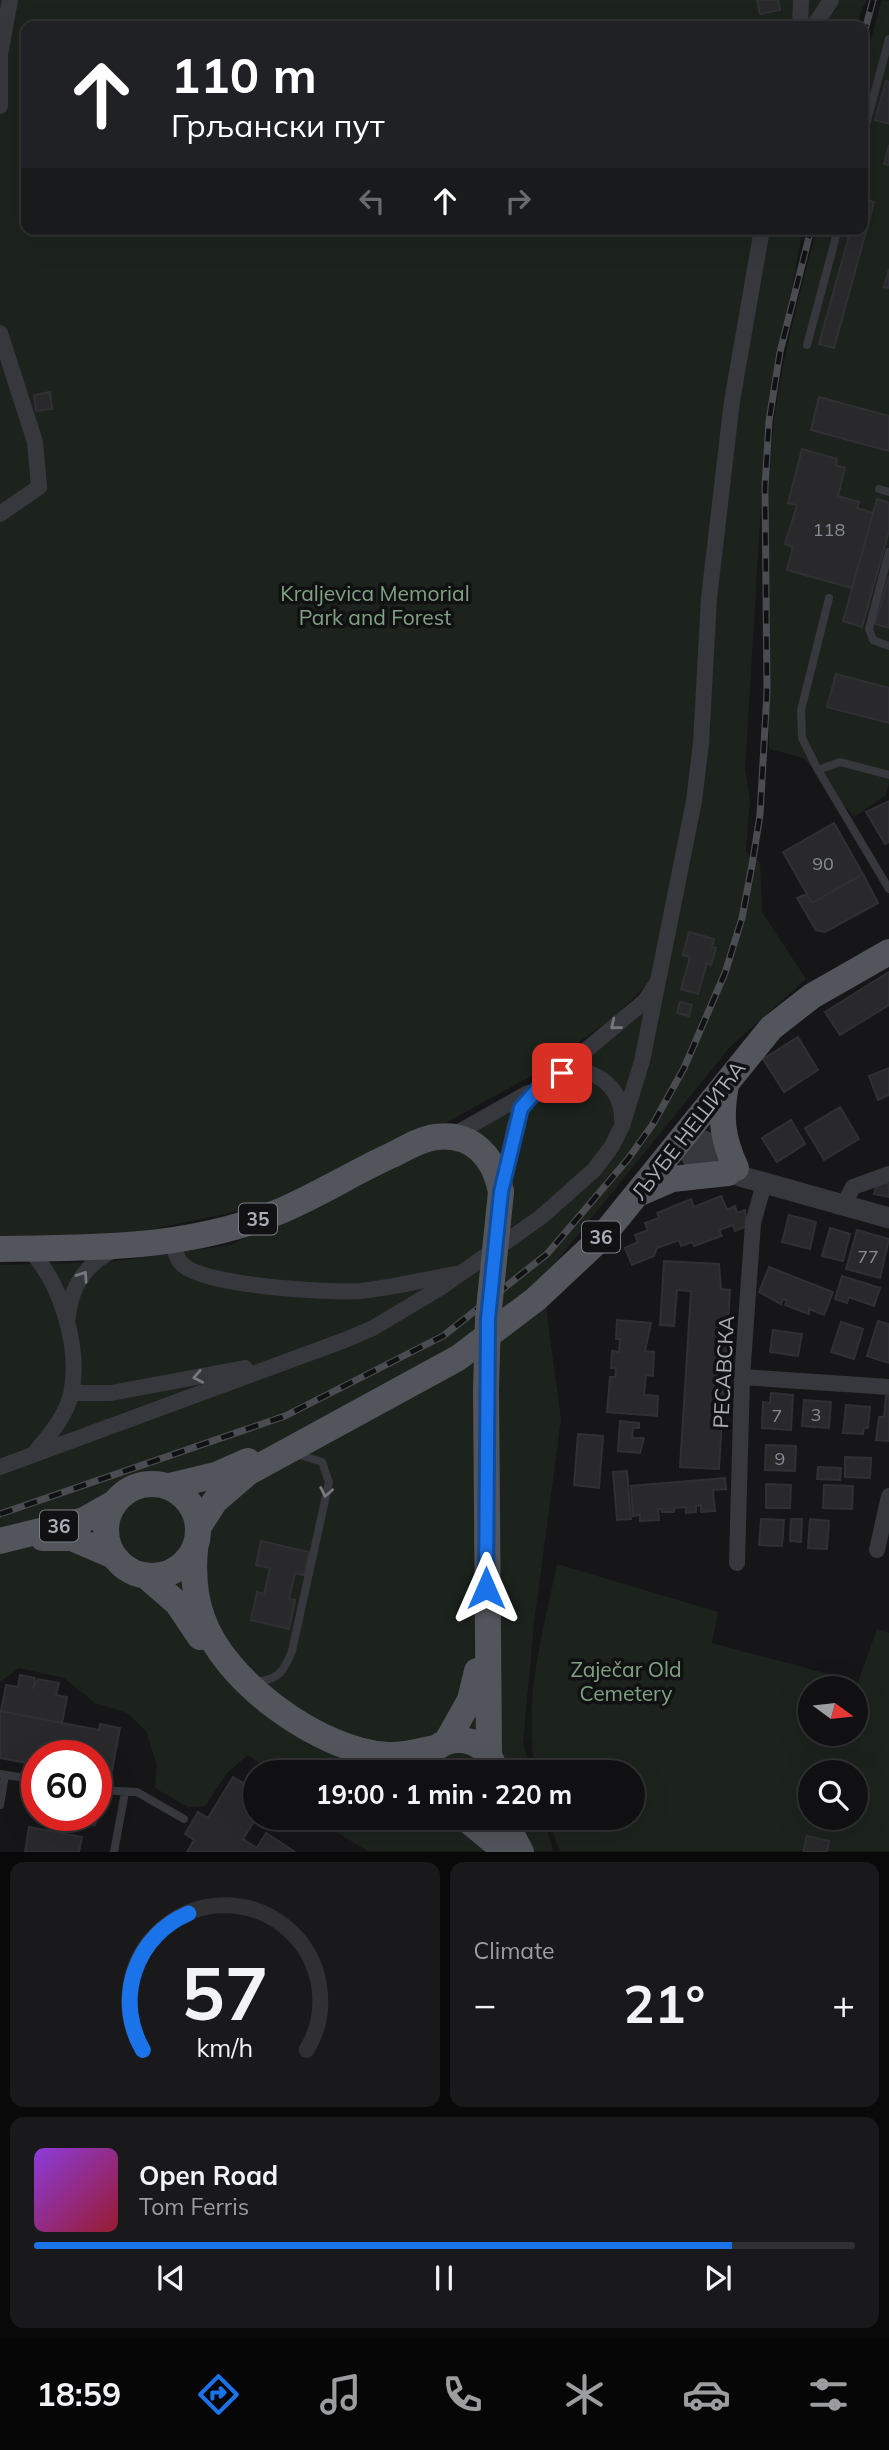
<!DOCTYPE html>
<meta charset="utf-8">
<style>
:root{--surface:#101012;--page:#19191b;--text:#f1f3f6;--muted:#9c9d9f;--line:#303032;--accent:#1a73e8}
body{margin:0;font-family:Mulish,sans-serif;background:var(--page);color:var(--text);height:100vh;display:flex;flex-direction:column;font-size:26px;white-space:nowrap}
*{box-sizing:border-box;margin:0}
p{font-size:23px;color:var(--muted)}
.icon{flex:none;width:38px;height:38px;fill:none;stroke:currentColor;stroke-width:2;stroke-linecap:round;stroke-linejoin:round}
.map{position:relative;height:1852px;overflow:hidden}
.drawer{display:flex;flex-direction:column;gap:10px;padding:10px;background:#09090a;flex:1}
.drawer>*{flex:none}
.top-card{position:absolute;left:21px;top:21px;width:847px;height:214px;border-radius:14px;box-shadow:0 7px 28px #0002,0 0 0 2px var(--line);background:#202124;color:#fff;overflow:hidden}
.needle{width:46px;rotate:105deg}
.tools{position:absolute;left:798px;top:1676px;display:grid;gap:14px}
.tools a{display:grid;place-items:center;width:70px;height:70px;border-radius:50%;background:var(--surface);box-shadow:0 7px 28px #0002,0 0 0 2px var(--line);font-size:35px}
.speed{position:absolute;left:21px;top:1740px;display:flex;gap:14px;font-size:35px;font-weight:700;text-align:center}
.speed>*{display:grid;place-content:center;width:91px;height:91px;border-radius:50%;background:var(--surface);box-shadow:0 7px 28px #0002,0 0 0 2px var(--line);line-height:1}
.speed .limit{border:10px solid #d22;background:#fff;color:#111}
.pin{position:absolute;display:grid;place-items:center;width:60px;height:60px;color:#fff;margin:-30px;border-radius:14px;box-shadow:0 4px 10px #0006}
.me{position:absolute;width:77px;margin:-38px;rotate:0deg;stroke-linejoin:round;filter:drop-shadow(0 0 5px #0008)}
.turn{display:flex;align-items:center;gap:24px;height:147px;padding:0 35px;font-size:32px}
.turn .icon{width:91px;height:91px;stroke-width:2.5}
.turn b{display:block;font-size:49px;line-height:60px}
.lanes{display:flex;align-items:center;height:66px;padding:0 35px;background:#0003;justify-content:center;gap:35px;direction:ltr}
.lanes .off{opacity:.35}
.big{font-size:52px;font-weight:700;line-height:1.1}
.drawer .widget{flex:1;display:flex;flex-direction:column;justify-content:center;gap:10px;min-width:0;padding:0 24px;border-radius:14px;background:var(--page)}
.drawer .dial{align-items:center;gap:0}
.dial svg{height:182px;overflow:visible;fill:none;stroke:var(--line);stroke-width:7;stroke-linecap:round;text-anchor:middle}
.dial text{fill:var(--text);stroke:none}
.song{display:flex;align-items:center;gap:21px}
.cover{width:84px;height:84px;border-radius:10px;background:linear-gradient(135deg,hsl(270 70% 55%),hsl(350 70% 35%))}
.played{height:7px;border-radius:4px;background:linear-gradient(90deg,var(--accent) 85%,var(--line) 85%)}
.keys{display:flex;justify-content:space-around;direction:ltr}
.heat{display:flex;justify-content:space-between;align-items:center;font-size:38px;direction:ltr}
.drawer .tiles{flex:1;display:grid;gap:10px;grid-template-columns:1fr 1fr}
.widget:last-child{grid-column:span 2}
.trip{position:absolute;left:243px;top:1760px;width:402px;height:70px;border-radius:35px;background:var(--surface);box-shadow:0 7px 28px #0002,0 0 0 2px var(--line);font-weight:700;line-height:70px;text-align:center}
.tabs{display:flex;height:112px;justify-content:space-around;align-items:center;background:#060607;color:var(--muted)}
.tabs .icon{width:49px;height:49px}
.tabs .current{color:var(--accent)}
.tabs b{font-size:32px;color:var(--text)}
.map>svg:first-child{display:block}
.green{fill:#1c231d;fill-rule:evenodd}
.building{fill:#29292c;stroke:#303034;stroke-width:2}
.lines{fill:none;stroke-linecap:round;stroke-linejoin:round}
.service{stroke:#37383d;stroke-width:8}
.minor{stroke:#37383d;stroke-width:16}
.tertiary{stroke:#37383d;stroke-width:21}
.primary{stroke:#53555c;stroke-width:26}
.rail-casing{stroke:#4a4c52;stroke-width:7}
.rail{stroke:#111113;stroke-width:4.5;stroke-dasharray:13;stroke-linecap:butt}
.primary-bridge{stroke:#53555c;stroke-width:26}
.oneway{stroke:#757881}
.route-casing{stroke:#114b97;stroke-width:18}
.route{stroke:#1a73e8;stroke-width:12}
.labels{text-anchor:middle;dominant-baseline:central;stroke-width:7;stroke-linejoin:round;paint-order:stroke}
.number-label{font-size:18px;fill:#888b94}
.shield{fill:#111113;stroke:#7b7e86;stroke-width:2}
.shield-label{font-size:19px;font-weight:bold;fill:#a8adb8}
.park-label{font-size:21px;fill:#7fa381;stroke:#111113}
.street-label{font-size:21px;fill:#a8adb8;stroke:#111113}
</style>
<div class="map">
<svg width="889" height="1852" viewBox="0 0 889 1852">
<rect width="100%" height="100%" fill="#161618"/>
<path class="green" d="M0,0H866L856,26H26V229H803L766,424L745,769L750,801L746,852L760,862L762,912L806,979L730,1047L542,1279L561,1419L534,1623L523,1742L531,1773H272L248,1755L227,1773L205,1806L188,1807L155,1788L157,1765L146,1731L127,1713L95,1703L64,1678L19,1668L0,1682V1265L110,1262L231,1245L590,1056L651,980L614,1017L533,1075L447,1122L254,1208L128,1234L0,1236Z
M882,0L889,1V783L886,795L854,817L804,758L769,749C769,643 762,527 774,422C782,359 800,291 817,229H863V68Z
M557,1564L718,1612L712,1643L858,1682L877,1629L889,1633V1851H560L547,1818H634V1773H536C522,1702 543,1633 557,1564ZM810,1689H856V1734H810ZM810,1773H856V1818H810Z
M313,1818H544L553,1851H368Z"/>
<path class="building" d="M757,0H778L780,10L760,14Z
M886,81L889,82V124L875,120Z
M889,145V165L884,164Z
M863,198L874,202L834,348L819,344L851,229H863Z
M889,269V288L884,287Z
M50,392L52,409L36,411L34,395Z
M819,397L889,416V451L811,430Z
M802,449L837,459L836,465L845,468L838,496L859,502L857,508L873,513L852,588L787,570L793,547L785,544L797,505L788,503Z
M877,499L889,503V531L862,627L843,621Z
M889,576V628L875,624Z
M836,674L889,688V723L827,707Z
M889,801V842L885,844L866,812Z
M834,823L863,874L812,903L783,852Z
M863,874L878,903L825,932L816,930L797,898L806,894L812,903Z
M689,932L714,939L712,947L716,948L711,965L707,963L698,994L681,989L690,957L683,955Z
M889,972V1005L840,1035L825,1012Z
M680,1002L692,1005L689,1016L677,1013Z
M798,1037L818,1070L784,1092L763,1059Z
M889,1068V1095L878,1100L869,1076Z
M840,1107L859,1139L824,1160L805,1128Z
M791,1120L805,1144L777,1162L762,1138Z
M877,1182L889,1184V1197L874,1194Z
M721,1196L727,1210L735,1206L737,1213L745,1210L747,1226L735,1231L733,1225L719,1230L722,1236L694,1246L692,1242L681,1246L679,1240L657,1248L654,1256L632,1265L625,1248L638,1242L635,1235L648,1230L645,1223L659,1218L657,1213L691,1199L694,1207Z
M789,1215L816,1222L810,1249L782,1242Z
M830,1228L850,1234L843,1261L822,1256Z
M857,1230L889,1239L880,1278L846,1269Z
M664,1261L719,1264L721,1289L730,1290L719,1469L680,1467L691,1291L677,1290L674,1326L660,1325Z
M769,1267L833,1292L824,1315L809,1309V1314L785,1305L787,1301L783,1299L781,1304L759,1292Z
M842,1276L880,1288L874,1306L849,1297L847,1303L835,1299Z
M617,1320L651,1323L645,1351L654,1352L653,1376L646,1375L644,1395L658,1396L657,1416L607,1412L610,1377H615L616,1368H611L612,1351L619,1352L620,1339H616Z
M878,1321L889,1324V1363L867,1356Z
M841,1322L863,1329L854,1359L831,1352Z
M773,1330L802,1334L798,1356L770,1352Z
M771,1393L793,1395L791,1430L762,1428L763,1402L770,1403Z
M886,1396H889V1441L876,1440L879,1417H884Z
M804,1400L831,1402L829,1428L802,1426Z
M846,1405L870,1407L868,1428H864L863,1434L843,1433Z
M620,1421L639,1423V1428H633L632,1438H644L640,1453L618,1451Z
M578,1434L603,1436L599,1488L574,1485Z
M766,1445L796,1446L795,1471L765,1470Z
M845,1457L871,1458L870,1478L845,1477Z
M818,1467L841,1468L840,1480L817,1479Z
M627,1471L631,1519L617,1520L613,1472Z
M725,1478L726,1489L713,1490L715,1511L701,1512V1505L696,1506V1512L686,1513V1507L674,1508V1512H662V1509H658L659,1520L640,1521V1515L633,1516L631,1486Z
M766,1484L791,1485L790,1508H766Z
M824,1485L853,1486L852,1509L823,1508Z
M761,1519L784,1520L782,1546L759,1545Z
M791,1519H802L801,1542L790,1541Z
M810,1519L829,1521L827,1549L808,1548Z
M261,1541L309,1552L304,1575L295,1573L289,1599L295,1600L289,1629L251,1620L257,1592L264,1594L270,1568L256,1565Z
M20,1675L35,1678L33,1689L38,1679L59,1683L56,1695L67,1697L62,1723L1,1711L6,1685L18,1687Z
M0,1711L99,1730L100,1724L120,1728L110,1781L96,1778V1755H37V1765L0,1758Z
M233,1777L256,1791V1818L243,1839L257,1848L266,1833L295,1852H187L194,1840L185,1834L198,1812L208,1818Z
M96,1807H99L95,1825L72,1821L73,1815H96Z
M29,1827L82,1837L79,1852H25Z
M807,1836L829,1841L827,1852H803Z"/>
<g class="lines">
<path class="service" d="M863,136L889,39
M807,345L838,229
M879,489L889,492
M889,552L869,629L873,640L889,646
M818,770L802,738L801,710L829,598
M889,775L840,762L818,770L889,889
M255,1682C279,1680 284,1671 292,1651L329,1482L322,1462L297,1454
M0,1774L37,1780
M96,1790L137,1792L184,1819
M0,1805L5,1775
M114,1852L125,1792"/>
<path class="minor" d="M800,26L801,0
M814,26L831,0
M0,106V54L10,0
M0,333L35,442L39,487L0,514
M556,1076C589,1061 623,1085 622,1120
M450,1137L528,1093
M502,1185L515,1125L526,1100L645,1001L656,984
M843,1206L853,1187L889,1174
M172,1240C174,1248 176,1258 182,1264C203,1286 328,1293 360,1291C392,1288 423,1280 455,1274
M28,1249C61,1280 81,1350 71,1394C66,1417 48,1436 34,1454
M68,1316C71,1287 86,1264 112,1251
M742,1377L889,1387
M72,1393H111L245,1368
M0,1467L345,1340L373,1328L440,1288L541,1217L594,1170L612,1146L622,1126L642,1061L694,801L701,743L709,598L732,401L762,229
M877,1550L889,1496
M737,1563L742,1377L753,1223L764,1184"/>
<path class="tertiary" d="M684,1135L707,1142L733,1165
M680,1140L692,1157L715,1169L889,1218"/>
<path class="primary" d="M726,1085C720,1117 722,1138 736,1168
M642,1192L672,1179L728,1173
M0,1249C92,1248 186,1249 273,1214C314,1198 352,1173 392,1155C406,1148 420,1139 436,1137C473,1132 495,1158 501,1192
M486,1390L489,1754
M106 1530a46 46 0 1 1 92 0a46 46 0 1 1-92 0Z
M170,1486L216,1475L248,1461
M199,1526L215,1501L249,1472L458,1358L536,1299L602,1237L771,1028L812,996L889,952
M43,1538H72L114,1556
M0,1541L84,1520L114,1503
M195,1549C193,1572 194,1595 202,1617C223,1681 321,1752 388,1755C404,1756 420,1751 435,1748
M146,1576L177,1603L200,1637
M447,1741L470,1700L477,1671
M423,1773C429,1729 489,1729 495,1773
M465,1818L506,1852
M503,1818L521,1852"/>
<g class="rail-casing">
<path id="rail" d="M863,37L873,0
M0,1514L285,1416L443,1336L547,1254L628,1159L653,1124L684,1068L725,973L742,918L752,865L760,815L767,692L765,488L769,421L780,352L811,229"/>
</g>
<use href="#rail" class="rail"/>
<path class="primary-bridge" d="M486,1390L488,1319L501,1192"/>
</g>
<defs><path id="oneway-chevron" d="M-2-3.5L2.5 0L-2 3.5" fill="none" stroke-width="1.6" stroke-linecap="round" stroke-linejoin="round" transform="scale(1.75)"/></defs>
<g class="oneway">
<use href="#oneway-chevron" transform="translate(615 1025) rotate(141)"/>
<use href="#oneway-chevron" transform="translate(83 1276) rotate(-56)"/>
<use href="#oneway-chevron" transform="translate(198 1377) rotate(169)"/>
<use href="#oneway-chevron" transform="translate(326 1492) rotate(101)"/>
</g>
<g class="lines">
<g class="route-casing">
<path id="route" d="M486,1588L488,1319L501,1192L521,1108L544,1082L562,1073"/>
</g>
<use href="#route" class="route"/>
</g>
<g class="labels">
<g class="number-label">
<text x="829" y="529">118</text>
<text x="823" y="863">90</text>
<text x="868" y="1256">77</text>
<text x="816" y="1414">3</text>
<text x="777" y="1415">7</text>
<text x="780" y="1458">9</text>
</g>
<g class="shield">
<rect x="239" y="1203.5" width="38" height="31" rx="5"/>
<rect x="582" y="1221.5" width="38" height="31" rx="5"/>
<rect x="40" y="1510.5" width="38" height="31" rx="5"/>
</g>
<g class="shield-label">
<text x="258" y="1219">35</text>
<text x="601" y="1237">36</text>
<text x="59" y="1526">36</text>
</g>
<g class="park-label">
<text x="375" y="593">Kraljevica Memorial<tspan x="375" dy="24">Park and Forest</tspan></text>
<text x="626" y="1669">Zaječar Old<tspan x="626" dy="24">Cemetery</tspan></text>
</g>
<g class="street-label">
<text transform="translate(688 1130) rotate(-52)">ЉУБЕ НЕШИЋА</text>
<text transform="translate(723 1372) rotate(-87)">РЕСАВСКА</text>
</g>
</g>
</svg>
<div class="tools">
<a><svg class="needle" viewBox="-14 -14 28 28"><path d="M0-13l5 13h-10z" fill="#e53935"/><path d="M0 13l5-13h-10z" fill="#9c9d9f"/></svg></a>
<a><svg class="icon" aria-label="search" viewBox="0 0 24 24"><circle cx="10" cy="10" r="6"/><path d="M15 15l6 6"/></svg></a>
</div>
<div class="speed"><div class="limit">60</div></div>
<div class="pin" style="left:562px;top:1073px;background:#d93025"><svg class="icon" aria-label="arrive" viewBox="0 0 24 24"><path d="M6 21V4h12l-3 4 3 4H6"/></svg></div>
<svg class="me" style="left:486px;top:1588px" viewBox="-20 -20 40 40"><path d="M0-17L14 15 0 8-14 15z" fill="#1a73e8" stroke="#fff" stroke-width="4"/></svg>
<div class="trip">19:00 · 1 min · 220 m</div>
<div class="top-card">
<div class="turn"><svg class="icon" aria-label="ahead" viewBox="0 0 24 24"><path d="M12 20V5M6 11l6-6 6 6"/></svg><div><b>110 m</b>Грљански пут</div></div>
<div class="lanes"><svg class="icon off" aria-label="left" viewBox="0 0 24 24"><path d="M17 20v-9H6M10 6l-5 5 5 5"/></svg><svg class="icon" aria-label="ahead" viewBox="0 0 24 24"><path d="M12 20V5M6 11l6-6 6 6"/></svg><svg class="icon off" aria-label="right" viewBox="0 0 24 24"><path d="M7 20v-9h11M14 6l5 5-5 5"/></svg></div>
</div>
</div>
<section class="drawer">
<div class="tiles">
<div class="widget dial"><svg viewBox="0 0 100 80">
<path d="M14 69A42 42 0 1 1 86 69"/>
<path d="M14 69A42 42 0 0 1 34 9" stroke="#1a73e8"/>
<text x="50" y="56" font-size="32" font-weight="700">57</text>
<text x="50" y="72" font-size="11">km/h</text>
</svg></div>
<div class="widget"><p>Climate</p>
<div class="heat"><a>−</a><b class="big">21°</b><a>+</a></div>
</div>
<div class="widget">
<div class="song"><i class="cover"></i><div><b>Open Road</b><p>Tom Ferris</p></div></div>
<div class="played"></div>
<div class="keys"><svg class="icon" aria-label="previous" viewBox="0 0 24 24"><path d="M18 5L8 12l10 7zM5 5v14"/></svg><svg class="icon" aria-label="pause" viewBox="0 0 24 24"><path d="M8 5v14M16 5v14"/></svg><svg class="icon" aria-label="next" viewBox="0 0 24 24"><path d="M6 5l10 7-10 7zM19 5v14"/></svg></div>
</div>
</div>
</section>
<nav class="tabs">
<b>18:59</b>
<svg class="icon current" aria-label="directions" viewBox="0 0 24 24"><path d="M12 3l9 9-9 9-9-9zM9 14v-3h6M13 9l2 2-2 2"/></svg>
<svg class="icon" aria-label="music" viewBox="0 0 24 24"><path d="M9 18V5l10-2v13"/><circle cx="6" cy="18" r="3"/><circle cx="16" cy="16" r="3"/></svg>
<svg class="icon" aria-label="phone" viewBox="0 0 24 24"><path d="M5 4h4l2 5-3 2q2 4 5 5l2-3 5 2v4C11 20 4 13 5 4z"/></svg>
<svg class="icon" aria-label="climate" viewBox="0 0 24 24"><path d="M12 3v18M4 7l16 10M4 17L20 7"/></svg>
<svg class="icon" aria-label="car" viewBox="0 0 24 24"><path d="M5 17H2v-5l4-1 3-4h7l3 4 3 1v5h-3M9 17h6M6 11h13"/><circle cx="7" cy="17" r="2"/><circle cx="17" cy="17" r="2"/></svg>
<svg class="icon" aria-label="filters" viewBox="0 0 24 24"><path d="M4 7h16M4 17h16"/><circle cx="9" cy="7" r="2"/><circle cx="15" cy="17" r="2"/></svg>
</nav>
